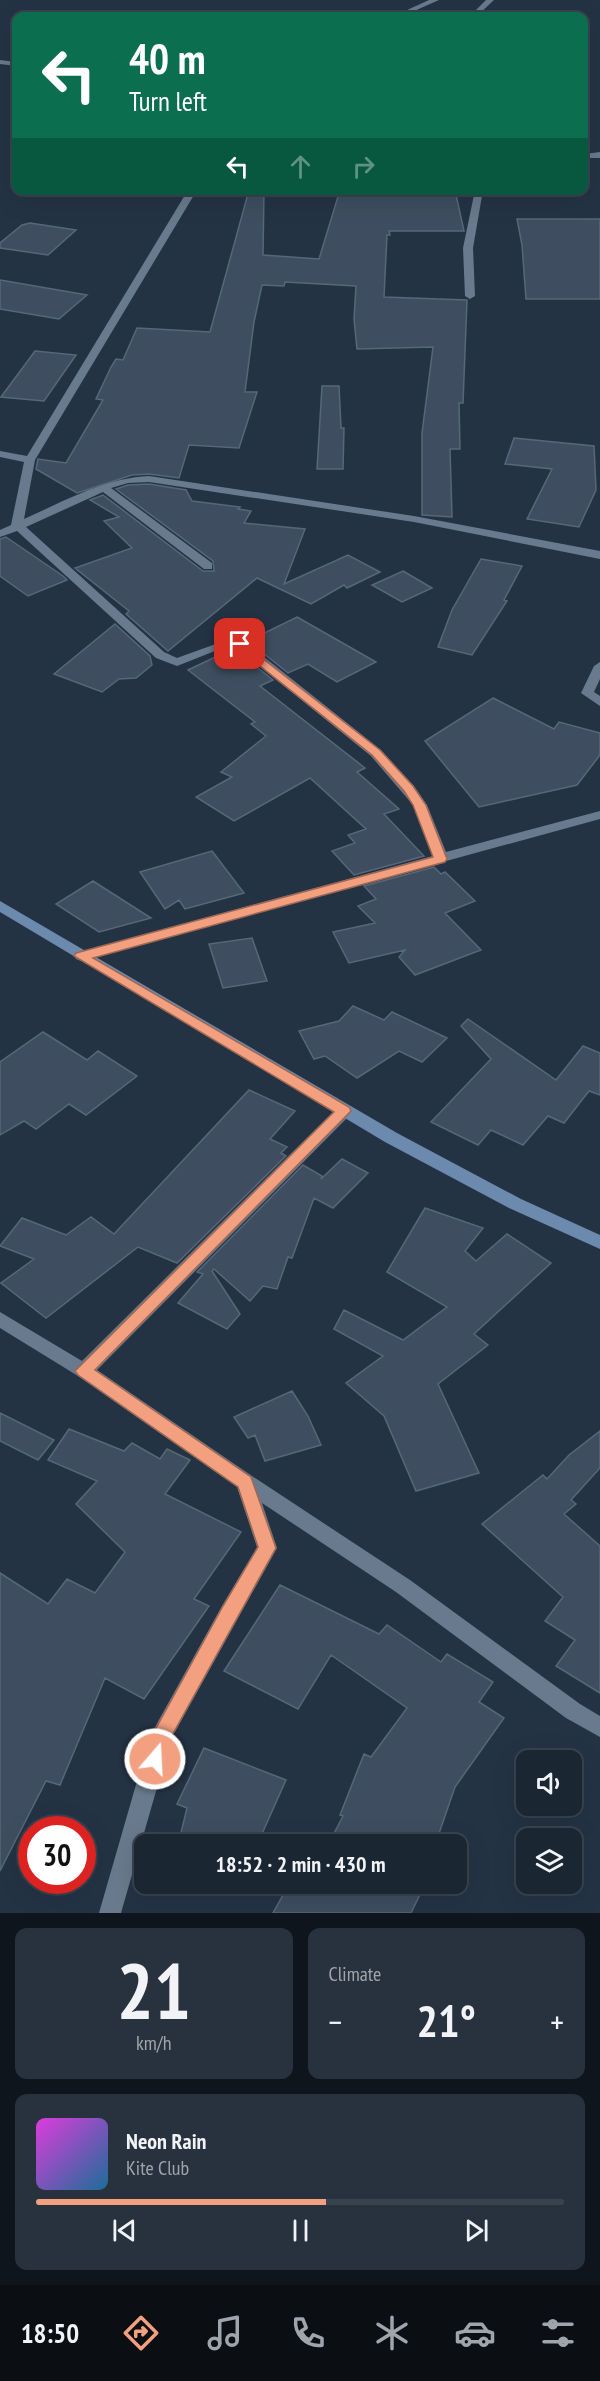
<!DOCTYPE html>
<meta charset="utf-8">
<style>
:root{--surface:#1b2633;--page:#28323f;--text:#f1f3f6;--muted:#a0a5ac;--line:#39434e;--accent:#f2a080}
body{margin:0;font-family:"PT Sans Narrow",sans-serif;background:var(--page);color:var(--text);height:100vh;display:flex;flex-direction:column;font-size:22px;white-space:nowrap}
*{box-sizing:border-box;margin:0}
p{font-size:20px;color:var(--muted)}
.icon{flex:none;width:33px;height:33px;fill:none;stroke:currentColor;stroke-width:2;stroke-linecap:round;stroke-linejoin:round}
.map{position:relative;height:1913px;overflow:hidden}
.side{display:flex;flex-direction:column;gap:15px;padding:15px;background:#0f151c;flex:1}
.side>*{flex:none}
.top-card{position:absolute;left:12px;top:12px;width:576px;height:183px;border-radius:12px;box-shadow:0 6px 24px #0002,0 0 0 2px var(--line);background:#0b6e4f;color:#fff;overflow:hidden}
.fabs{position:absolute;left:516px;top:1750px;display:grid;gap:12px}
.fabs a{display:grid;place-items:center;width:66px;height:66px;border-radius:12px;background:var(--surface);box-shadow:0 6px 24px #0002,0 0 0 2px var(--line);font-size:30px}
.speed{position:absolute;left:18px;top:1816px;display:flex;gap:12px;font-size:30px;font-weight:700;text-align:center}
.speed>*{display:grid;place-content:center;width:78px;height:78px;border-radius:50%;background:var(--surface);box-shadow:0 6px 24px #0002,0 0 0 2px var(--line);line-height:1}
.speed .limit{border:9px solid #d22;background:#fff;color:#111}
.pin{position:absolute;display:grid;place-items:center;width:51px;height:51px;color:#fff;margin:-26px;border-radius:12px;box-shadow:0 3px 9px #0006}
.me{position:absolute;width:66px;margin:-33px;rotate:19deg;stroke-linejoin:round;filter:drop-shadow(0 0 4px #0008)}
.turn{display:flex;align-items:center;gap:21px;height:126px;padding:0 18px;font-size:27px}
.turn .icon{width:78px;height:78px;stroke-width:2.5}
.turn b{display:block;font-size:42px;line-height:51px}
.lanes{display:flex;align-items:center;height:57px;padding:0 18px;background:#0003;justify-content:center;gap:30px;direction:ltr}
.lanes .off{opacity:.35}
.big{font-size:45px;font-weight:700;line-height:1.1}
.side .card{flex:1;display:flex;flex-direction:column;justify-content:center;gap:9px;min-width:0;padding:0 21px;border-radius:12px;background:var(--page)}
.side .dial{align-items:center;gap:0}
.dial b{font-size:78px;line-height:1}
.song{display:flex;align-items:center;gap:18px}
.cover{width:72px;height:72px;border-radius:9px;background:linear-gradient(135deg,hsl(300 70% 55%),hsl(200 70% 35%))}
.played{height:6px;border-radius:3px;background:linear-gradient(90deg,var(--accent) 55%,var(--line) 55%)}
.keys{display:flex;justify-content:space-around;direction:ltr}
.heat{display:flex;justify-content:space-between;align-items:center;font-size:33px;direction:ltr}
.side .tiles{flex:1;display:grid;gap:15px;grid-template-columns:1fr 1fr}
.card:last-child{grid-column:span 2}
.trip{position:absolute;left:134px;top:1834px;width:333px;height:60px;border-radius:12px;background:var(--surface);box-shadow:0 6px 24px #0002,0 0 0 2px var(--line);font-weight:700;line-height:60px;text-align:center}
.menu{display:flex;height:96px;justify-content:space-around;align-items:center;background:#0b0f14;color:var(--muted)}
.menu .icon{width:42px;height:42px}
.menu .active{color:var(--accent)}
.menu b{font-size:27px;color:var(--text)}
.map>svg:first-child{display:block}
.building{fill:#3e4e60;stroke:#57677a;stroke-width:1.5}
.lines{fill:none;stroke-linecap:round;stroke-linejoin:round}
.street{fill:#697a8e;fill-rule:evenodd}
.secondary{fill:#6c8aad;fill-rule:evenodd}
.route{fill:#f2a080;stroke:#9d6853;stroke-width:1.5}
</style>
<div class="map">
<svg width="600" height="1913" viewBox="0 0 600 1913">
<rect width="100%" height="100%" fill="#243344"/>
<path class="building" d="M249,190H264L263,255L319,259L340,190H455L464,231H389L390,235H387L384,297L467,300L463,403H459L460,449H450L452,517L422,515V433L433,347L357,349L354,319L356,286L285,282L284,286L262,285L254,322L245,392H257L239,448L189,445L179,478L149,474L132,475L77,493L36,469L38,459L66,463L103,400L96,399L111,367L116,359L123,360L137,328L210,332Z
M517,219H600V299H526L522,245Z
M30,223L76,230L48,255L0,248V243L22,225Z
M0,280L87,295L59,319L0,309Z
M35,351L76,355L44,401L1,397Z
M322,386H339L341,428H344L343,469H317Z
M514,438L594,446L596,490L579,527L527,519L552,469L505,464Z
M149,484L186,490L192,501L240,507L238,509L251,511L244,523L305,529L284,584L348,555L380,572L347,588L344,585L311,604L257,578L168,651L126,614L129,611L75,568L132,548L104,521L119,517L90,500L103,495L203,571H214L213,561L116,489L128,485Z
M6,537L63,576L67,580L28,596L0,576V539Z
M481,559L522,566L504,600L507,601L472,655L438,647L452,610Z
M403,571L432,588L402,602L372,585Z
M297,617L376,662L337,682L308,664L288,673L248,641Z
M115,624L150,656L152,665L136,678L119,679L102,692L54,674Z
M236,650L273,680L260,686L365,768L357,772L399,809L384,814L424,856L354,875L332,851L355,843L348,835L366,829L310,778L234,821L196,797L232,777L221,772L266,736L251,724L255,722L188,670L228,651Z
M493,698L554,729L559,722L600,733V755L577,785L479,807L425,741Z
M212,851L244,893L185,909L179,900L165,909L140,872Z
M434,867L441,874L445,872L475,901L445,913L481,950L415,975L399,957L405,950L349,963L333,932L375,923L358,906L376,899L364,886Z
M93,881L151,918L99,932L56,904Z
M252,938L267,981L223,988L209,944Z
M353,1006L384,1020L392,1012L447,1038L422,1062L399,1051L357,1078L325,1056L314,1059L299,1031L339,1021Z
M468,1019L556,1080L583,1046L600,1053V1095L589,1091L564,1123L548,1116L523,1145L491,1130L478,1145L431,1122L491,1059L461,1026Z
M43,1032L87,1060L98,1051L137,1076L86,1115L69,1104L36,1129L24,1121L0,1135V1062Z
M249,1090L295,1111L270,1139L287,1147L281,1153L286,1156L177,1263L138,1247L46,1318L1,1283L34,1259L0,1246L22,1218L66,1235L91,1217L114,1234Z
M342,1159L368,1173L333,1208L314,1198L292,1258L288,1257L277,1289L263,1286L250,1301L214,1269L212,1271L240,1314L227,1329L178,1303L203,1274L197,1272L303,1165L322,1176L321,1179Z
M425,1208L483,1228L465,1251L476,1261L507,1234L551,1263L474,1334L488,1345L438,1384L479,1473L416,1491L384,1416L346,1383L383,1356L334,1329L344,1310L403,1340L447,1307L387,1272Z
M292,1391L308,1416L321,1445L265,1461L255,1435L248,1438L234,1417Z
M0,1413L54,1440L38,1460L0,1441Z
M69,1429L124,1451L132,1443L160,1459L167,1449L190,1460L165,1494L241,1532L194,1599L209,1606L144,1699L105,1678L60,1785L46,1781L0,1871V1573L48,1604L67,1579L95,1593L125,1552L76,1504L97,1481L48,1460Z
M600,1431V1468L571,1500L576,1504L564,1514L600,1546V1693L556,1666L575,1640L545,1621L563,1597L482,1524L543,1475L547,1479L569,1455Z
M280,1585L379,1634L387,1625L441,1662L447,1654L493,1682L479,1702L504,1718L455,1787L435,1845H328L343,1816L340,1815L364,1754L371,1757L407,1708L331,1655L298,1709L224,1671Z
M204,1748L286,1780L257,1845H178L187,1808L177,1804Z
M289,1884H425L411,1913H273Z"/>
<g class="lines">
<path class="street" d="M429,0H439L403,16H394Z
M486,0H494L477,16H470Z
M0,60L16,62V66L0,64Z
M600,152V158H584V154Z
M188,190H197L35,460L24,519C65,501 104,478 149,476L414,516L600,551V559L414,522L149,482L128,483L111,488L212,563V569H204L103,492L26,527L164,652L177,658L224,641H244L381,750L414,786L427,805L446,852L600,811V819L81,961L76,959L74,956L76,953L433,856L413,805L371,756L237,648L220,649L177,666L156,658L17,531L0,537V530L11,525L24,462L0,457V451L27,456Z
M475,190H483L473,248L475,296L470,299L465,296L463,248Z
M600,662V679L594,692L600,696V706L581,693L594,666Z
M344,1105L350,1107L352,1111L350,1115L97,1370L252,1476L410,1580L580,1704L600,1716V1737L566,1718L396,1592L262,1503L277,1548L171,1739L121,1913H99L150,1736L222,1606L257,1547L237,1487L78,1376L0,1328V1312L82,1361L338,1107Z"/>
<path class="secondary" d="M0,901L397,1133L521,1199L600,1235V1249L509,1208L385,1142L0,912Z"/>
</g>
<path class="route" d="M240,641L380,750L413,786L426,805L447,859L445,862L93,958L349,1107L351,1111L95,1370L251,1477L276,1548L170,1739L162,1765L155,1768L148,1765L145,1759L155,1730L223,1606L258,1547L238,1487L78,1375L75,1371L334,1112L74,956L76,953L433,857L413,805L404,791L372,755L236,647V642Z"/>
</svg>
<div class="fabs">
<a><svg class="icon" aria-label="sound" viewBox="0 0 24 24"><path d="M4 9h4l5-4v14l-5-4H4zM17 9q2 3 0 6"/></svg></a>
<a><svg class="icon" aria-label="layers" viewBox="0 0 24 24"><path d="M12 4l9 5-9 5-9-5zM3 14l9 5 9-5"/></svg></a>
</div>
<div class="speed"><div class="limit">30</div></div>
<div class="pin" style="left:240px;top:644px;background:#d93025"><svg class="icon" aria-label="arrive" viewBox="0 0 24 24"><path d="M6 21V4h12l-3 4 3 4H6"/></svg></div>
<svg class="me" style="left:155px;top:1759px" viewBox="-20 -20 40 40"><circle r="17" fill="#f2a080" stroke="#fff" stroke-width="3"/><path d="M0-11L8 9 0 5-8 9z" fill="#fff"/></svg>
<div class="trip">18:52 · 2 min · 430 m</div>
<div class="top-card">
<div class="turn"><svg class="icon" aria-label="left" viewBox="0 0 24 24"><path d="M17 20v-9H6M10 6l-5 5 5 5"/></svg><div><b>40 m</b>Turn left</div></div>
<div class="lanes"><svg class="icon" aria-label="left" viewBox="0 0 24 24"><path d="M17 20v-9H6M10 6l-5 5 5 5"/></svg><svg class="icon off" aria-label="ahead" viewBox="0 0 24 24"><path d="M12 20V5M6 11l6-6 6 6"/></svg><svg class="icon off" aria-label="right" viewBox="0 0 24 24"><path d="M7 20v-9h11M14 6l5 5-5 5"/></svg></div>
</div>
</div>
<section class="side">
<div class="tiles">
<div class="card dial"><b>21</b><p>km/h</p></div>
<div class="card"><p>Climate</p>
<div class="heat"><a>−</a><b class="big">21°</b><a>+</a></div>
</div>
<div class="card">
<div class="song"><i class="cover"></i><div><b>Neon Rain</b><p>Kite Club</p></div></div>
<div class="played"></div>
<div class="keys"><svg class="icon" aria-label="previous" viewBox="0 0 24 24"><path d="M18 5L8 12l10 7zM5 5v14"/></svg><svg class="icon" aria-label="pause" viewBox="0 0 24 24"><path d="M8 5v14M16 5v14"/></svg><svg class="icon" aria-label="next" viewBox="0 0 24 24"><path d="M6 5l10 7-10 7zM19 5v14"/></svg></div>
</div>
</div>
</section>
<nav class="menu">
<b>18:50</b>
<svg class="icon active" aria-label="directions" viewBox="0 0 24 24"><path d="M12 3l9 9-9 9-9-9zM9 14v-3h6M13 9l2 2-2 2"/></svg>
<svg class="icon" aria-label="music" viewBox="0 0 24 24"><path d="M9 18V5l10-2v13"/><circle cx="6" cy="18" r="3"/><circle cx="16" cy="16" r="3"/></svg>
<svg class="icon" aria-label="phone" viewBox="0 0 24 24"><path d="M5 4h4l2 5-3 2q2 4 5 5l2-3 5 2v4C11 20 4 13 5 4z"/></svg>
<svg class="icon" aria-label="climate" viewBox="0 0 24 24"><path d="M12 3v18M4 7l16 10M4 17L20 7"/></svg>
<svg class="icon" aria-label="car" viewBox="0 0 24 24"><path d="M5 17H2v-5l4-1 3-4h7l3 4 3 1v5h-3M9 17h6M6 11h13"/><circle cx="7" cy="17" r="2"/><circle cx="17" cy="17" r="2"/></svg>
<svg class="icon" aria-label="filters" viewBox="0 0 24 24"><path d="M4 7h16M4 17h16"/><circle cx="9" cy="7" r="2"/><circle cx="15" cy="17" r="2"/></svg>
</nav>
